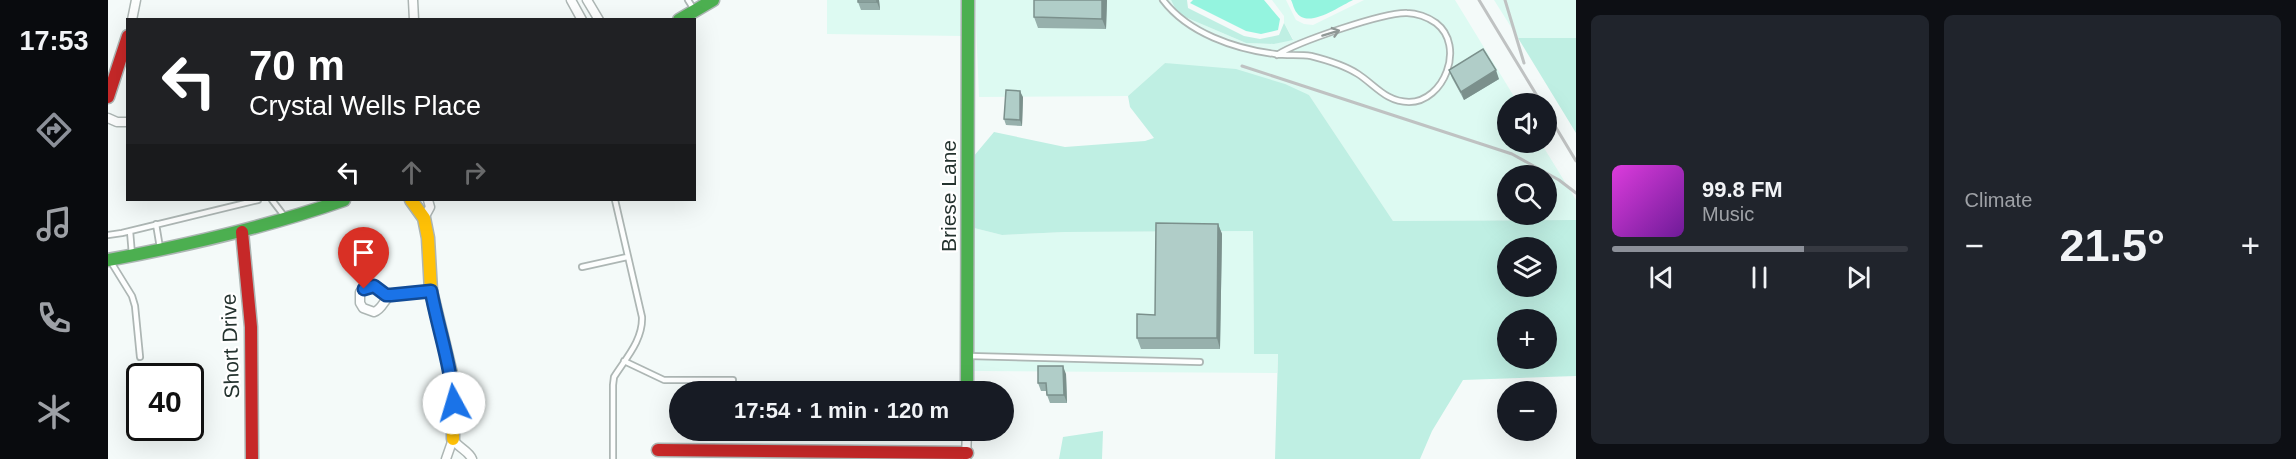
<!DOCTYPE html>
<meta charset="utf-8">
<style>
:root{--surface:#171b24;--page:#20242c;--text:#f1f3f6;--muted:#9ea1a6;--line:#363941;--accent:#8c9099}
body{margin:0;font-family:Helvetica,sans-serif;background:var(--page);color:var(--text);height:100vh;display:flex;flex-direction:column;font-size:22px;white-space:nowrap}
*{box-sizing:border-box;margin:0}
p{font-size:20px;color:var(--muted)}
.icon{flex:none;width:33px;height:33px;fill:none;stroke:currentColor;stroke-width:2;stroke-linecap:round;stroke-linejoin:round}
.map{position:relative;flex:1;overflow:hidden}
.details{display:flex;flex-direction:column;gap:15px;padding:15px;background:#0d0f14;width:720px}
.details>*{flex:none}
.hud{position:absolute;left:18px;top:18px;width:570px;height:183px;border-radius:0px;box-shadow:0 6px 24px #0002;background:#202124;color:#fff;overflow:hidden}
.fabs{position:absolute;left:1389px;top:93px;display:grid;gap:12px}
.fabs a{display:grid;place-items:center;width:60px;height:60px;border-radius:50%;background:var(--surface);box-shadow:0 6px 24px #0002;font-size:30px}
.speed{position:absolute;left:18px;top:363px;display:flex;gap:12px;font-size:30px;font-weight:700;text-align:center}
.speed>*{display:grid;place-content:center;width:78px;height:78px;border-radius:50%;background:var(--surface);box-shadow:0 6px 24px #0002;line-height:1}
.speed .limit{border:3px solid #111;border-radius:9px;background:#fff;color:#111}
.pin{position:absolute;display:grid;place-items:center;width:51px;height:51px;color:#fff;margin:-62px -26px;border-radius:50% 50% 50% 0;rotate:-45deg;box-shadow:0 0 6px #0007}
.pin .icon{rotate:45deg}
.me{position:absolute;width:66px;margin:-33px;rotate:354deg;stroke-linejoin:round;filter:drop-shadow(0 0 4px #0008)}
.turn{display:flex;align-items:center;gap:21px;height:126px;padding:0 24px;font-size:27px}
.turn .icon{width:78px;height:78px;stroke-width:2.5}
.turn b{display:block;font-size:42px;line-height:51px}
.lanes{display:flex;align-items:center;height:57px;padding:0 24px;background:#0003;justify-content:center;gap:30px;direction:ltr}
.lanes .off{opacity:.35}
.big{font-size:45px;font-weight:700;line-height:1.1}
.details .card{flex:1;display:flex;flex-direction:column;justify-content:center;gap:9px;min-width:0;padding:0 21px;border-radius:9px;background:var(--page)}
.song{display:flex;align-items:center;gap:18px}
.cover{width:72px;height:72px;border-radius:9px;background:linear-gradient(135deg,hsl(300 70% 55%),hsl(280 70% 35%))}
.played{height:6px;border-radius:3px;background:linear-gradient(90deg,var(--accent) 65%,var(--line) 65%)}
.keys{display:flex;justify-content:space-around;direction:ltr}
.heat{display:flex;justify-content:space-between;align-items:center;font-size:33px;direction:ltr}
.details .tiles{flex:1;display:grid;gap:15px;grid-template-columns:repeat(2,1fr)}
.trip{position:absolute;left:561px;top:381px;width:345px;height:60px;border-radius:30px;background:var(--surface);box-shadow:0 6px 24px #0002;font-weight:700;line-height:60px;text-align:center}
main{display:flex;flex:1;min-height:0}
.tab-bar{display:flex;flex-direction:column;width:108px;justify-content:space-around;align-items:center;background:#090b0e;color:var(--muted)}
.tab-bar .icon{width:42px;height:42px}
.tab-bar .on{color:var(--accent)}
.tab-bar b{font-size:27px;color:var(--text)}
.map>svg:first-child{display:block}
.built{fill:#ddfaf2;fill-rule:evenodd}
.green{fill:#bfefe3;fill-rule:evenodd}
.water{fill:#94f4df}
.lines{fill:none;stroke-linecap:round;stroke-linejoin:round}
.lane-casing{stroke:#adb6b4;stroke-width:8}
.street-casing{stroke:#adb6b4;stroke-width:11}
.fast-casing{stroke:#adb6b4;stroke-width:15}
.slow-casing{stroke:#adb6b4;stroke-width:15}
.jam-casing{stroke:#adb6b4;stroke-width:15}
.lane{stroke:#fdfefe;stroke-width:4.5}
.street{stroke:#fdfefe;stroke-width:8}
.fast{stroke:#4caf50;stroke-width:12}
.slow{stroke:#ffc107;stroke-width:12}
.jam{stroke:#c62828;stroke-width:12}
.rail{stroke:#bfc2c2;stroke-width:3}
.wall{fill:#97b0ac}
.shaded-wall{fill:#7b908c}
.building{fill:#b0cdc8;stroke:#7b908c;stroke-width:1.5}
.oneway{stroke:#909896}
.route-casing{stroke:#114b97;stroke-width:15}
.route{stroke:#1a73e8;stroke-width:10}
.labels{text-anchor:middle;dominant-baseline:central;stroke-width:4.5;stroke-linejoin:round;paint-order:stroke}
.street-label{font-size:21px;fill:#24332f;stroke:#fff}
</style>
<main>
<nav class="tab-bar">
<b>17:53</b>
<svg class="icon on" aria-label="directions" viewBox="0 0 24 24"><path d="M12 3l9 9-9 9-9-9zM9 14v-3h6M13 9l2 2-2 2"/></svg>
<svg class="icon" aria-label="music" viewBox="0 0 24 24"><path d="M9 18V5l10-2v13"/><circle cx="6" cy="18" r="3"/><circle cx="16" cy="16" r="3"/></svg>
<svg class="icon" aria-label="phone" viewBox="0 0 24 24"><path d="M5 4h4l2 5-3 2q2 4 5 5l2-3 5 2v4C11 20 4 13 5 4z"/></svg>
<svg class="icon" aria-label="climate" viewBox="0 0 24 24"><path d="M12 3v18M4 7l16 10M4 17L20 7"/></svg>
</nav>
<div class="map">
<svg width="1468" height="459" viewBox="0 0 1468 459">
<rect width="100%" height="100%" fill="#f4faf9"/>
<path class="built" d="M719,0H855L854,36L719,34Z
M867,0H1063L1070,14L1138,43L1166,44L1185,39L1176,23V16L1164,0H1178L1188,20L1196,24L1205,25L1256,0H1347L1410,103L1400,104V142L1433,143L1468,200V220L1285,221L1201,95L1057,63L1020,96L871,97ZM1400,176H1438V214H1400Z
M1386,0H1468V38H1410Z
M866,228L894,235L957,232L1145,231L1146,353H1170L1169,373L864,371Z"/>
<path class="green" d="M1063,0H1079L1080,8L1136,36L1152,39L1171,35L1176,23L1185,40L1166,44L1138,43L1070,14Z
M1410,38H1468V133Z
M1057,63L1128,69L1177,84L1201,95L1285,221L1468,220V376L1355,380L1324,431L1312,459H1167L1170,354H1146L1145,231L957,232L894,235L866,228L865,157L886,132L957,147L1037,141L1046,138L1022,107L1020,96ZM1400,248H1438V286H1400ZM1400,320H1438V358H1400Z
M995,431L994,459H951L955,437Z"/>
<path class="water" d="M1085,0H1156L1172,19L1170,30L1153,34L1138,31L1082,3Z
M1183,0H1245C1232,6 1200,29 1189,13C1186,10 1185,4 1183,0Z"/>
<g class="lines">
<g class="lane-casing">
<path id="lane" d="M580,0L587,11
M1055,0C1080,33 1127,49 1167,54C1179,56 1191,54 1203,56C1219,60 1236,65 1250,74C1267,85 1278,102 1301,102C1336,102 1358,46 1328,23C1320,17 1308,13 1299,13C1276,12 1189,42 1169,55
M164,200L177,217
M48,224L52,248
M22,231L24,255
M0,235L14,233L150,200
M3,262L24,296L27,306L32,357
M474,267L519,257
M861,356L1092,362
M516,361L556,380H625
M505,459V385L506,377C518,358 535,340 534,317L507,200"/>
</g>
<g class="street-casing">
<path id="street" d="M305,0L306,20
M463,0L474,20
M479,0L491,20
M24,20L28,0
M0,118L9,122H20
M316,218L322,207L320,200
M261,286C271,286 274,294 283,295C275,300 275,309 266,312L255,308L252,303V292Z
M283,295L323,291
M338,459L345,439C350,448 360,450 364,459
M858,459L859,430"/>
</g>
<g class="fast-casing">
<path id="fast" d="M571,20L605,0
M0,260C80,245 159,227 236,200
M859,392L860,0"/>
</g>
<g class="slow-casing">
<path id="slow" d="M303,200L316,218L320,238L323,291L345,382V439"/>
</g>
<g class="jam-casing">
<path id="jam" d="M0,97L20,36
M134,232L143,327L144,459
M550,450L859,453"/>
</g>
<use href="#lane" class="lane"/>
<use href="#street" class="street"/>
<use href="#fast" class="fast"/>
<use href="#slow" class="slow"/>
<use href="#jam" class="jam"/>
<path class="rail" d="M1371,0L1434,104
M1397,0L1416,63
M1134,66L1404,154L1451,180L1468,193
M1438,111L1468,161"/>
</g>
<path class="wall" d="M771,0L772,10H753L750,2Z
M999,0L998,29L930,28L926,17Z
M1341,70L1391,79L1356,100L1344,78Z
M915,97L914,126L898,125L896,119Z
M1110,224L1114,234L1112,349H1033L1029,338L1047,315Z
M958,374L959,403H942L939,395L938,391H933L930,383Z"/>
<path class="shaded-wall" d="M769,0H771L772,10L769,2Z
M994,0H999L998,29L994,19Z
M1388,70L1391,79L1356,100L1353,92Z
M912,91L915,97L914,126L912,120Z
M1110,224L1114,234L1112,349L1109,338Z
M955,366L958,374L959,403L956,395Z"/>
<path class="building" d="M750,0H769V2H750Z
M926,0H994V19L926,17Z
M1375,49L1388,70L1353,92L1341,70Z
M898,90L912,91V120L896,119Z
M1048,223L1110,224L1109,338H1029V314L1047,315Z
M930,366H955L956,395H939L938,383H930Z"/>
<defs><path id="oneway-shaft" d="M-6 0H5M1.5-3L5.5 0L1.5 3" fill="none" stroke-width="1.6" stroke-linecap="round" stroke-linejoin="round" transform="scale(1.5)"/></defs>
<use class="oneway" href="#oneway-shaft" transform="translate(1223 33) rotate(-17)"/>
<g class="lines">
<g class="route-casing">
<path id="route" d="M256,289L266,286L278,295H283L323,291C330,329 343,365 346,403"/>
</g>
<use href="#route" class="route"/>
</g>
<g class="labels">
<g class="street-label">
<text transform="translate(840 196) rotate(-90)">Briese Lane</text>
<text transform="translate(122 346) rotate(-92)">Short Drive</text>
</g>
</g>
</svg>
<div class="fabs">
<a><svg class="icon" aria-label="sound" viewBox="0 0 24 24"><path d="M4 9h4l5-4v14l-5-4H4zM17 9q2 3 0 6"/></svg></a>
<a><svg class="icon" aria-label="search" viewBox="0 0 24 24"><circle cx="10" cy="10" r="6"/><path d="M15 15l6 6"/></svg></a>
<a><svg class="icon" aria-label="layers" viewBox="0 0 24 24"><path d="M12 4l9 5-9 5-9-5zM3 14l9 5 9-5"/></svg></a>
<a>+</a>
<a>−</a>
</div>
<div class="speed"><div class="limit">40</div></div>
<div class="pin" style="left:256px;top:289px;background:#d93025"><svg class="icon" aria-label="arrive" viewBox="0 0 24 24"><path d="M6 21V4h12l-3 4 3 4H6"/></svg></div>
<svg class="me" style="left:346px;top:403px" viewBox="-20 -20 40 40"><circle r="19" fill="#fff"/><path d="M0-13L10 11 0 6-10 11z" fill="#1a73e8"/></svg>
<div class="trip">17:54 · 1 min · 120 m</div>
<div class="hud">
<div class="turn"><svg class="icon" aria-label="left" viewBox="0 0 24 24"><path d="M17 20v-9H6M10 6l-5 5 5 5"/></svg><div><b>70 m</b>Crystal Wells Place</div></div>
<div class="lanes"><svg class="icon" aria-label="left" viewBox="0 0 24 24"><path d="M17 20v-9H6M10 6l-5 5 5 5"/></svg><svg class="icon off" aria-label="ahead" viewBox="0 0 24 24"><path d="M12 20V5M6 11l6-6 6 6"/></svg><svg class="icon off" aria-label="right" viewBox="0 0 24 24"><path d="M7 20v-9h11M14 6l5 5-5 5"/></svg></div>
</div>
</div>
<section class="details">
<div class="tiles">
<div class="card">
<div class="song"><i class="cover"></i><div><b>99.8 FM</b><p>Music</p></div></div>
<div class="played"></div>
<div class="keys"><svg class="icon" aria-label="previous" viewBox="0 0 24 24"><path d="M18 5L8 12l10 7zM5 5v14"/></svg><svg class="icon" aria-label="pause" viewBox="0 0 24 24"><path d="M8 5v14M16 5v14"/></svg><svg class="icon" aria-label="next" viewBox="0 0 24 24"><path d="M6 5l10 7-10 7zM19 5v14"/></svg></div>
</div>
<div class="card"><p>Climate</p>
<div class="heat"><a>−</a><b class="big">21.5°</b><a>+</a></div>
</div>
</div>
</section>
</main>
